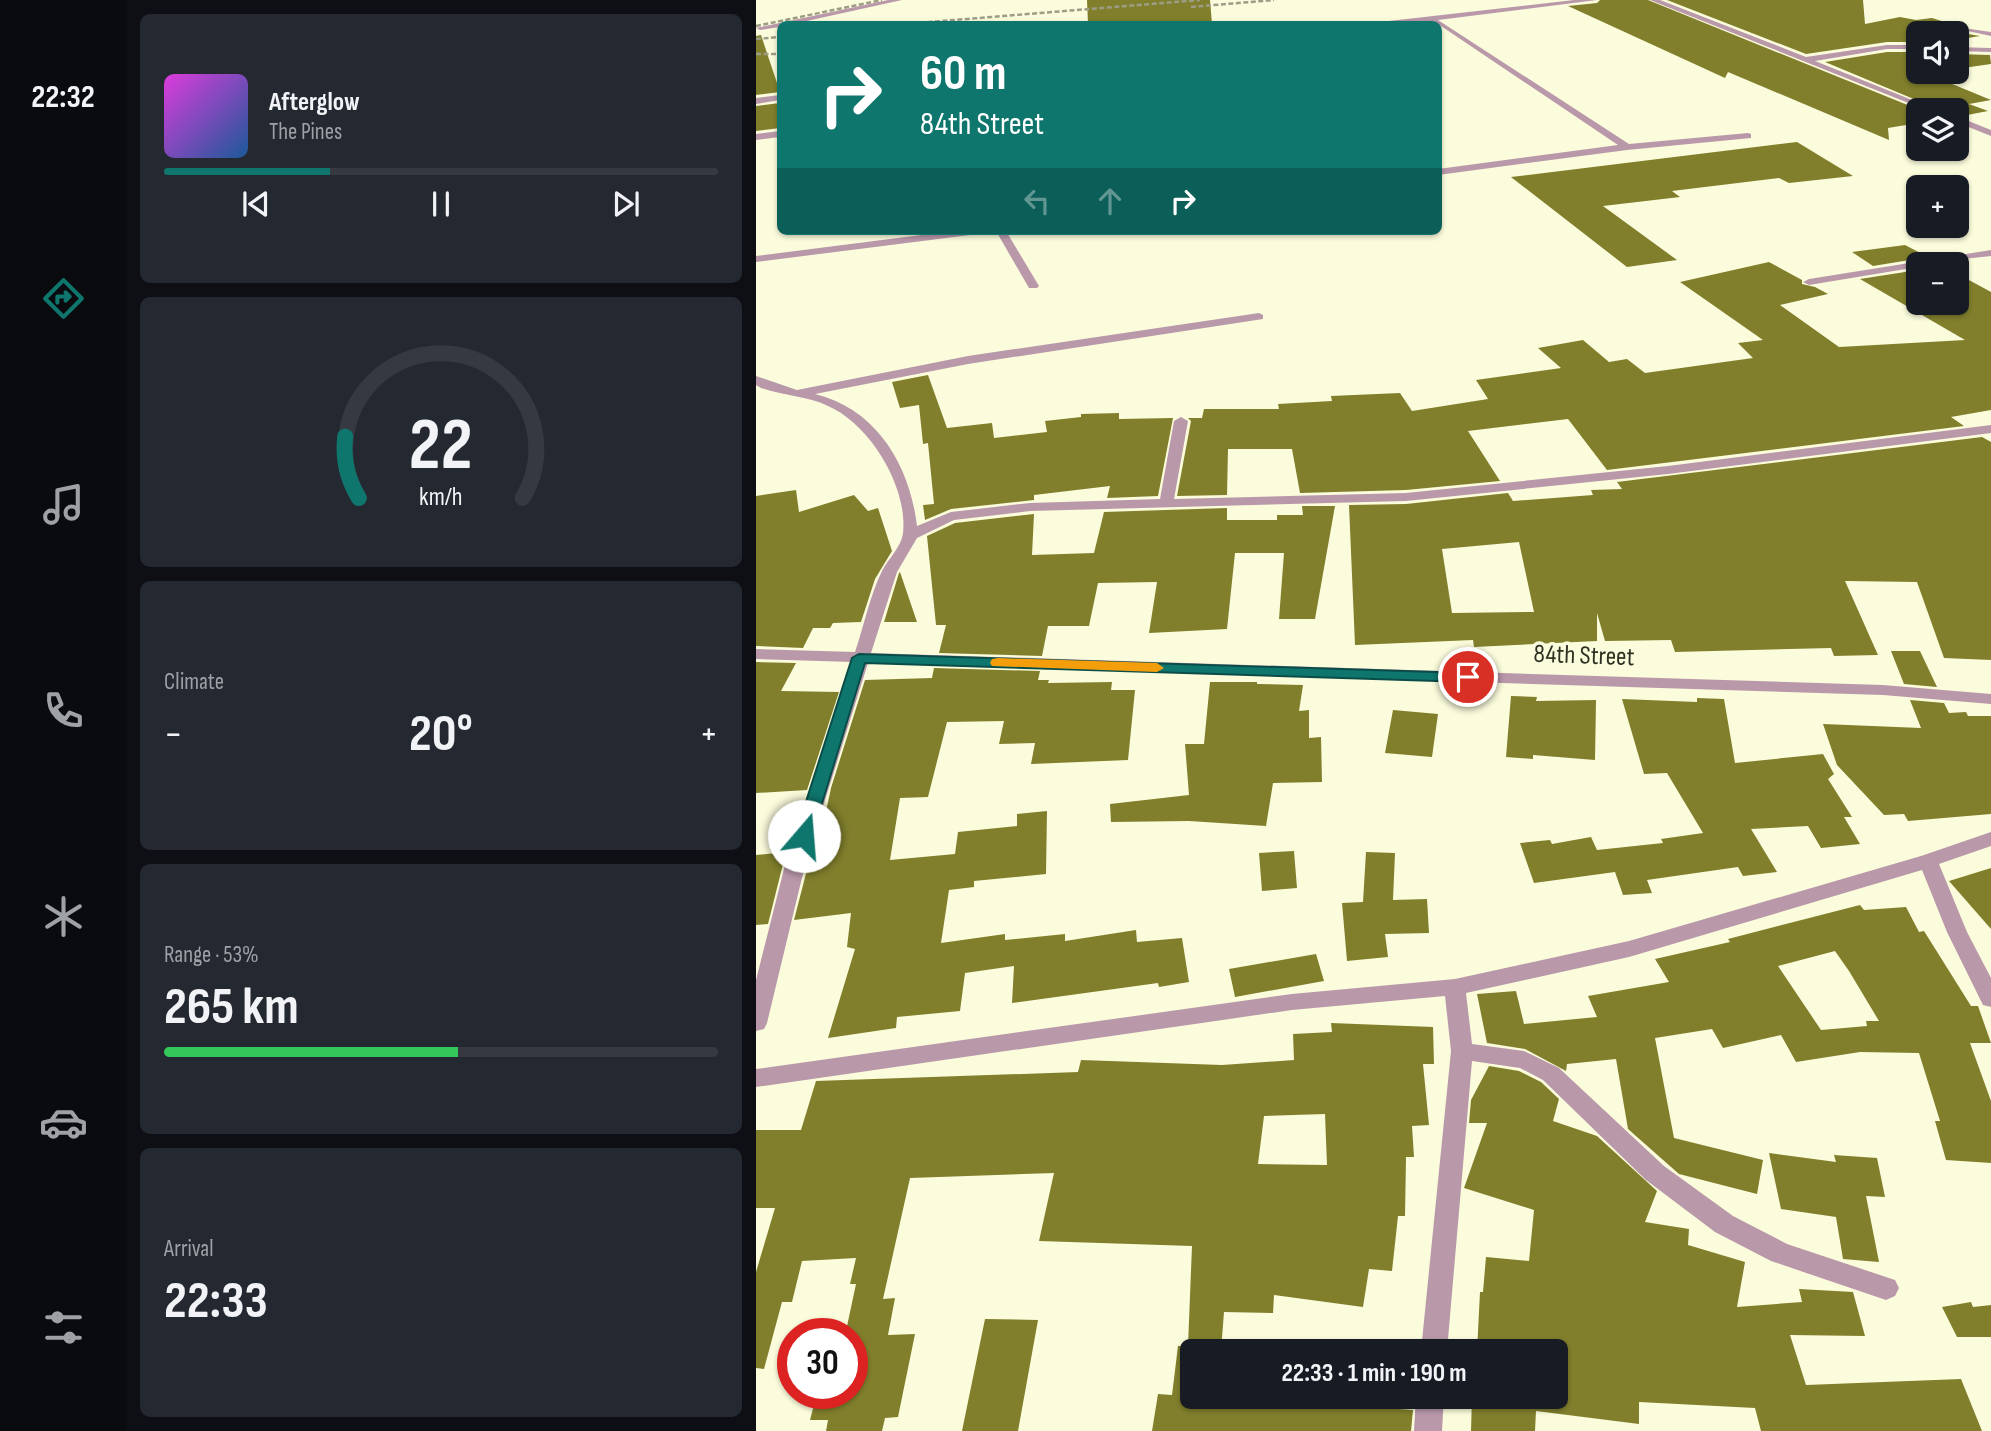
<!DOCTYPE html>
<meta charset="utf-8">
<style>
:root{--surface:#171b24;--page:#242831;--text:#f1f3f6;--muted:#9ea1a6;--line:#363941;--accent:#0f766e}
body{margin:0;font-family:"Sofia Sans Condensed",sans-serif;background:var(--page);color:var(--text);height:100vh;display:flex;flex-direction:column;font-size:26px;white-space:nowrap}
*{box-sizing:border-box;margin:0}
p{font-size:23px;color:var(--muted)}
.icon{flex:none;width:38px;height:38px;fill:none;stroke:currentColor;stroke-width:2;stroke-linecap:round;stroke-linejoin:round}
.map{position:relative;flex:1;overflow:hidden}
.sheet{display:flex;flex-direction:column;gap:14px;padding:14px;background:#0d0f14;width:630px}
.sheet>*{flex:none}
.banner{position:absolute;left:21px;top:21px;width:665px;height:214px;border-radius:10px;box-shadow:0 2px 5px #0004;background:#0f766e;color:#fff;overflow:hidden}
.buttons{position:absolute;left:1150px;top:21px;display:grid;gap:14px}
.buttons a{display:grid;place-items:center;width:63px;height:63px;border-radius:10px;background:var(--surface);box-shadow:0 2px 5px #0004;font-size:35px}
.speed{position:absolute;left:21px;top:1318px;display:flex;gap:14px;font-size:35px;font-weight:700;text-align:center}
.speed>*{display:grid;place-content:center;width:91px;height:91px;border-radius:50%;background:var(--surface);box-shadow:0 2px 5px #0004;line-height:1}
.speed .limit{border:10px solid #d22;background:#fff;color:#111}
.pin{position:absolute;display:grid;place-items:center;width:60px;height:60px;color:#fff;margin:-30px;border:4px solid #fff;border-radius:50%;box-shadow:0 2px 7px #0007}
.me{position:absolute;width:77px;margin:-38px;rotate:18deg;stroke-linejoin:round;filter:drop-shadow(0 0 5px #0008)}
.turn{display:flex;align-items:center;gap:24px;height:147px;padding:0 28px;font-size:32px}
.turn .icon{width:91px;height:91px;stroke-width:2.5}
.turn b{display:block;font-size:49px;line-height:60px}
.lanes{display:flex;align-items:center;height:66px;padding:0 28px;background:#0003;justify-content:center;gap:35px;direction:ltr}
.lanes .off{opacity:.35}
.big{font-size:52px;font-weight:700;line-height:1.1}
.sheet .tile{flex:1;display:flex;flex-direction:column;justify-content:center;gap:10px;min-width:0;padding:0 24px;border-radius:10px;background:var(--page)}
.sheet .dial{align-items:center;gap:0}
.dial svg{height:182px;overflow:visible;fill:none;stroke:var(--line);stroke-width:7;stroke-linecap:round;text-anchor:middle}
.dial text{fill:var(--text);stroke:none}
.song{display:flex;align-items:center;gap:21px}
.cover{width:84px;height:84px;border-radius:10px;background:linear-gradient(135deg,hsl(300 70% 55%),hsl(210 70% 35%))}
.played{height:7px;border-radius:4px;background:linear-gradient(90deg,var(--accent) 30%,var(--line) 30%)}
.keys{display:flex;justify-content:space-around;direction:ltr}
.heat{display:flex;justify-content:space-between;align-items:center;font-size:38px;direction:ltr}
.charge{height:10px;border-radius:5px;background:linear-gradient(90deg,#34c759 53%,var(--line) 0)}
.trip{position:absolute;left:424px;top:1339px;width:388px;height:70px;border-radius:10px;background:var(--surface);box-shadow:0 2px 5px #0004;font-weight:700;line-height:70px;text-align:center}
main{display:flex;flex:1;min-height:0}
.tab-bar{display:flex;flex-direction:column;width:126px;justify-content:space-around;align-items:center;background:#090b0e;color:var(--muted)}
.tab-bar .icon{width:49px;height:49px}
.tab-bar .active{color:var(--accent)}
.tab-bar b{font-size:32px;color:var(--text)}
.map>svg:first-child{display:block}
.building{fill:#817f2c;fill-rule:evenodd}
.lines{fill:none;stroke-linecap:round;stroke-linejoin:round}
.service{fill:#b998aa;fill-rule:evenodd}
.minor{fill:#b998aa;fill-rule:evenodd}
.rail{stroke:#9d9d86;stroke-width:2.5;stroke-dasharray:5 2.5;stroke-linecap:butt}
.route{fill:#0f766e;stroke:#0a4d48;stroke-width:2}
.slow{fill:#f59e0b}
.labels{text-anchor:middle;dominant-baseline:central;stroke-width:7;stroke-linejoin:round;paint-order:stroke}
.street-label{font-size:26px;fill:#2f2f22;stroke:#fbfcdc}
</style>
<main>
<nav class="tab-bar">
<b>22:32</b>
<svg class="icon active" aria-label="directions" viewBox="0 0 24 24"><path d="M12 3l9 9-9 9-9-9zM9 14v-3h6M13 9l2 2-2 2"/></svg>
<svg class="icon" aria-label="music" viewBox="0 0 24 24"><path d="M9 18V5l10-2v13"/><circle cx="6" cy="18" r="3"/><circle cx="16" cy="16" r="3"/></svg>
<svg class="icon" aria-label="phone" viewBox="0 0 24 24"><path d="M5 4h4l2 5-3 2q2 4 5 5l2-3 5 2v4C11 20 4 13 5 4z"/></svg>
<svg class="icon" aria-label="climate" viewBox="0 0 24 24"><path d="M12 3v18M4 7l16 10M4 17L20 7"/></svg>
<svg class="icon" aria-label="car" viewBox="0 0 24 24"><path d="M5 17H2v-5l4-1 3-4h7l3 4 3 1v5h-3M9 17h6M6 11h13"/><circle cx="7" cy="17" r="2"/><circle cx="17" cy="17" r="2"/></svg>
<svg class="icon" aria-label="filters" viewBox="0 0 24 24"><path d="M4 7h16M4 17h16"/><circle cx="9" cy="7" r="2"/><circle cx="15" cy="17" r="2"/></svg>
</nav>
<section class="sheet">
<div class="tile">
<div class="song"><i class="cover"></i><div><b>Afterglow</b><p>The Pines</p></div></div>
<div class="played"></div>
<div class="keys"><svg class="icon" aria-label="previous" viewBox="0 0 24 24"><path d="M18 5L8 12l10 7zM5 5v14"/></svg><svg class="icon" aria-label="pause" viewBox="0 0 24 24"><path d="M8 5v14M16 5v14"/></svg><svg class="icon" aria-label="next" viewBox="0 0 24 24"><path d="M6 5l10 7-10 7zM19 5v14"/></svg></div>
</div>
<div class="tile dial"><svg viewBox="0 0 100 80">
<path d="M14 69A42 42 0 1 1 86 69"/>
<path d="M14 69A42 42 0 0 1 8 42" stroke="#0f766e"/>
<text x="50" y="56" font-size="32" font-weight="700">22</text>
<text x="50" y="72" font-size="11">km/h</text>
</svg></div>
<div class="tile"><p>Climate</p>
<div class="heat"><a>−</a><b class="big">20°</b><a>+</a></div>
</div>
<div class="tile"><p>Range · 53%</p><b class="big">265 km</b><div class="charge"></div></div>
<div class="tile"><p>Arrival</p><b class="big">22:33</b></div>
</section>
<div class="map">
<svg width="1235" height="1431" viewBox="0 0 1235 1431">
<rect width="100%" height="100%" fill="#fbfcdc"/>
<path class="building" d="M331,0H454L456,24H332Z
M844,0H892L1164,110L1162,123L1132,128L1133,140L972,72L969,78L812,6L841,3Z
M911,0H1107L1109,24L1144,17L1160,20L1176,18L1205,27L1206,33L1224,36L1200,40V33H1162V42H1131L1050,54Z
M5,35L24,92L0,95V36Z
M1131,52H1162V72H1185L1172,74L1235,100L1213,104L1232,111L1206,116L1200,114V110H1184L1069,62Z
M1200,54L1234,55L1235,64L1200,69Z
M24,103V128L0,131V106Z
M1041,142L1097,176L1033,183L1023,178L916,191L924,197L847,206L921,260L871,267L755,177Z
M1149,245L1172,257L1117,266L1096,252Z
M1013,262L1046,280V284L1059,287L1072,294L1024,305L1083,347L1209,340L1104,279L1162,270V303H1200V273L1235,292V410L1195,417L1208,426L851,470L812,419L712,431L744,481L650,490L544,493L536,449H472L471,495L421,496L435,421L432,418H446L448,409H523L522,404L576,401L575,396L644,393L656,411L732,399L720,380L805,368L782,348L827,340L853,362L871,359L889,373L997,358L982,343L1007,340L924,282Z
M172,375L191,428L236,423L238,438L291,432L289,421L325,417V414L363,413V419L417,418L402,496L351,498L354,486L278,495V500L195,509L169,520L167,505L178,504L172,443L167,444L163,405L144,408L136,382Z
M1226,437L1235,442V660L1188,658L1161,582L1089,581L1122,655L1078,656L1075,648L919,652L915,640L849,641L841,613V641L718,647L717,640L599,645L593,505L650,504L752,493L757,501L837,495L835,490L866,489L861,482ZM763,542L778,612L696,613L686,549Z
M40,490L43,512L98,495L112,511L122,508L136,551L119,579L105,622L77,623L74,628H57L47,648L0,646V496Z
M546,506H579L559,619H523L528,553H479L471,629L393,633L401,582L342,583L333,626H292L286,656L183,653L190,625H180L171,536L199,523L278,514L276,555L338,553L348,512L471,508V520H521V515H547Z
M144,572L161,622H128L143,573Z
M1135,651H1164L1181,687L1148,684Z
M0,662L40,663L25,691L83,692L51,790L0,793Z
M178,668L284,671L282,680H293L292,683L356,682L355,690H379L372,760L275,764L279,743L243,744L248,721L191,722L172,797L144,798L134,860L199,854L202,832L261,826V814L291,811L290,874L218,881V887L193,890L185,943L249,934V940L309,934V941L380,930L381,942L426,938L433,982L403,987L402,983L256,1003L258,966L209,973L204,1011L141,1017L140,1028L72,1038L99,949L91,947L95,913L38,920L53,862L56,849H62L75,788L109,680L176,678Z
M454,682H501V684L547,685L543,711L553,710V738L565,737L566,782L517,783L510,826L433,821L355,822L354,804L433,795L429,744H448Z
M755,696L781,697L780,701L840,700L839,760L777,755V759L750,757Z
M941,698L968,699L979,763L1067,754L1078,774L1072,779L1096,817H1088L1104,844L1065,848L1052,826L995,829L1021,872L987,876L982,867L891,880L896,893L867,895L859,872L778,883L764,843L794,840L796,844L835,837L841,850L907,843L905,839L947,833L911,773L888,774L866,699L941,702Z
M1154,700L1188,703L1193,713L1210,712L1212,716H1235V814L1152,821L1148,814L1128,815L1081,765L1067,724L1165,728Z
M637,710L682,714L676,757L629,753Z
M538,851L541,888L506,891L503,853Z
M30,852L12,924L0,925V855Z
M610,852L639,853L637,900L671,899L673,933L629,934L632,957L591,961L586,903L607,902Z
M1235,868V929L1193,881Z
M1104,905L1108,910L1150,907L1163,932L1168,931L1215,1006H1222L1235,1043H1214L1235,1101V1163L1190,1160L1179,1121H1184L1163,1053L1104,1052L1040,1062L1025,1035L967,1048L956,1029L899,1038L918,1138L1007,1160L1001,1194L923,1174L872,1129L860,1059L811,1064L810,1071L769,1049L731,1043L721,994L760,991L768,1024L841,1017L832,996L913,982L899,959L974,942L972,939ZM1079,951L1093,971L1123,1021H1110L1111,1026L1065,1030L1022,966Z
M560,954L568,981L479,997L473,969Z
M575,1023L677,1027L678,1064H667L673,1125L656,1126L658,1157H650L649,1216H642L636,1271L613,1269L607,1307L518,1295L517,1313L468,1312L465,1351H436V1396H487L535,1405V1396H574V1404L657,1410L655,1431H396L402,1394L416,1395L422,1346H432L436,1246L283,1241L298,1173L154,1178L127,1299L139,1298L132,1335L159,1334L142,1417L129,1418L126,1431H70L72,1420H54L61,1393H96V1331H90L100,1284H94L100,1258L46,1261L36,1302H26L8,1369L0,1368V1272L19,1208H0V1130H45L60,1081L322,1072L325,1060L466,1065L538,1060L537,1034L576,1032ZM569,1114L571,1165L502,1164L508,1116Z
M733,1066L763,1071L785,1082L803,1099L797,1121L841,1136L901,1191L889,1222L933,1229L932,1245L989,1262L981,1307L1046,1302L1043,1289L1097,1292L1109,1336L1034,1335L1050,1385L1205,1379L1226,1431H1005L999,1408L883,1402V1424L780,1411L779,1431H715L716,1396H800V1351H721L724,1292H727L730,1257L773,1261L778,1210L708,1188L731,1123H713L715,1100Z
M1013,1153L1080,1162L1078,1155L1121,1158L1129,1197L1110,1196L1123,1262L1087,1259L1080,1217L1025,1209Z
M1215,1302L1217,1307L1235,1305V1337H1201L1186,1307Z
M229,1319L282,1320L262,1431H206Z"/>
<g class="lines">
<path class="service" d="M1207,28L1235,32V36L1207,30Z"/>
<path class="minor" d="M132,0H146L37,24H24V27L4,30L0,28Z
M818,0H841L682,20L873,144L992,133L995,134V138L871,150L682,175V169L862,145L682,24C664,19 643,24 624,24V22Z
M894,0H904L1050,57L1131,45H1162V49H1131L1059,61L1181,110H1170Z
M1200,47L1235,48V52L1200,51Z
M24,95V100L0,104V98Z
M1200,116L1235,130V136L1200,122Z
M24,131V137L0,140V134Z
M197,231H227L222,234L0,262V256Z
M240,231H250L283,286L281,288H273Z
M1235,250V256L1162,264V267L1053,285L1047,282L1053,279Z
M503,313L507,315V319L212,364L59,394C121,409 154,466 161,526L195,512L274,503L404,499L418,421L425,417L432,421L418,499L650,493L912,466L1235,425V433L912,474L650,501L274,511L198,520L161,538L141,572L115,653L1127,685L1235,694V704L1127,695L112,663L50,861L11,1023L8,1029L0,1031V980L30,861L96,662L0,659V649L99,652C108,626 114,595 126,571C132,559 146,546 147,533C152,487 114,424 72,406C51,396 27,396 5,388L0,385V376L41,390L212,356Z
M1235,832V846L1183,864L1211,932L1235,978V1007L1227,1005L1224,999L1191,932L1166,870L873,957L710,993L716,1044L768,1051L803,1068L908,1166L977,1216L1031,1244L1139,1280L1143,1288L1139,1296L1130,1300L1015,1261L959,1232L890,1180L787,1080L764,1068L716,1061L691,1351H665L695,1051L689,996L536,1010L0,1087V1069L536,994L699,979L873,941L1165,856Z
M660,1396H688L686,1431H658Z"/>
<path class="rail" d="M435,7L518,0
M149,24L444,0
M0,26L126,0
M0,39L24,37
M0,54H24"/>
</g>
<path class="route" d="M103,654L712,673L720,677L712,682L109,663L56,836L54,840H41L39,836L96,658Z"/>
<path class="slow" d="M242,658L401,663L408,668L401,672L236,666L234,663L236,659Z"/>
<g class="labels">
<g class="street-label">
<text transform="translate(828 656) rotate(2)">84th Street</text>
</g>
</g>
</svg>
<div class="buttons">
<a><svg class="icon" aria-label="sound" viewBox="0 0 24 24"><path d="M4 9h4l5-4v14l-5-4H4zM17 9q2 3 0 6"/></svg></a>
<a><svg class="icon" aria-label="layers" viewBox="0 0 24 24"><path d="M12 4l9 5-9 5-9-5zM3 14l9 5 9-5"/></svg></a>
<a>+</a>
<a>−</a>
</div>
<div class="speed"><div class="limit">30</div></div>
<div class="pin" style="left:712px;top:677px;background:#d93025"><svg class="icon" aria-label="arrive" viewBox="0 0 24 24"><path d="M6 21V4h12l-3 4 3 4H6"/></svg></div>
<svg class="me" style="left:48px;top:836px" viewBox="-20 -20 40 40"><circle r="19" fill="#fff"/><path d="M0-13L10 11 0 6-10 11z" fill="#0f766e"/></svg>
<div class="trip">22:33 · 1 min · 190 m</div>
<div class="banner">
<div class="turn"><svg class="icon" aria-label="right" viewBox="0 0 24 24"><path d="M7 20v-9h11M14 6l5 5-5 5"/></svg><div><b>60 m</b>84th Street</div></div>
<div class="lanes"><svg class="icon off" aria-label="left" viewBox="0 0 24 24"><path d="M17 20v-9H6M10 6l-5 5 5 5"/></svg><svg class="icon off" aria-label="ahead" viewBox="0 0 24 24"><path d="M12 20V5M6 11l6-6 6 6"/></svg><svg class="icon" aria-label="right" viewBox="0 0 24 24"><path d="M7 20v-9h11M14 6l5 5-5 5"/></svg></div>
</div>
</div>
</main>
